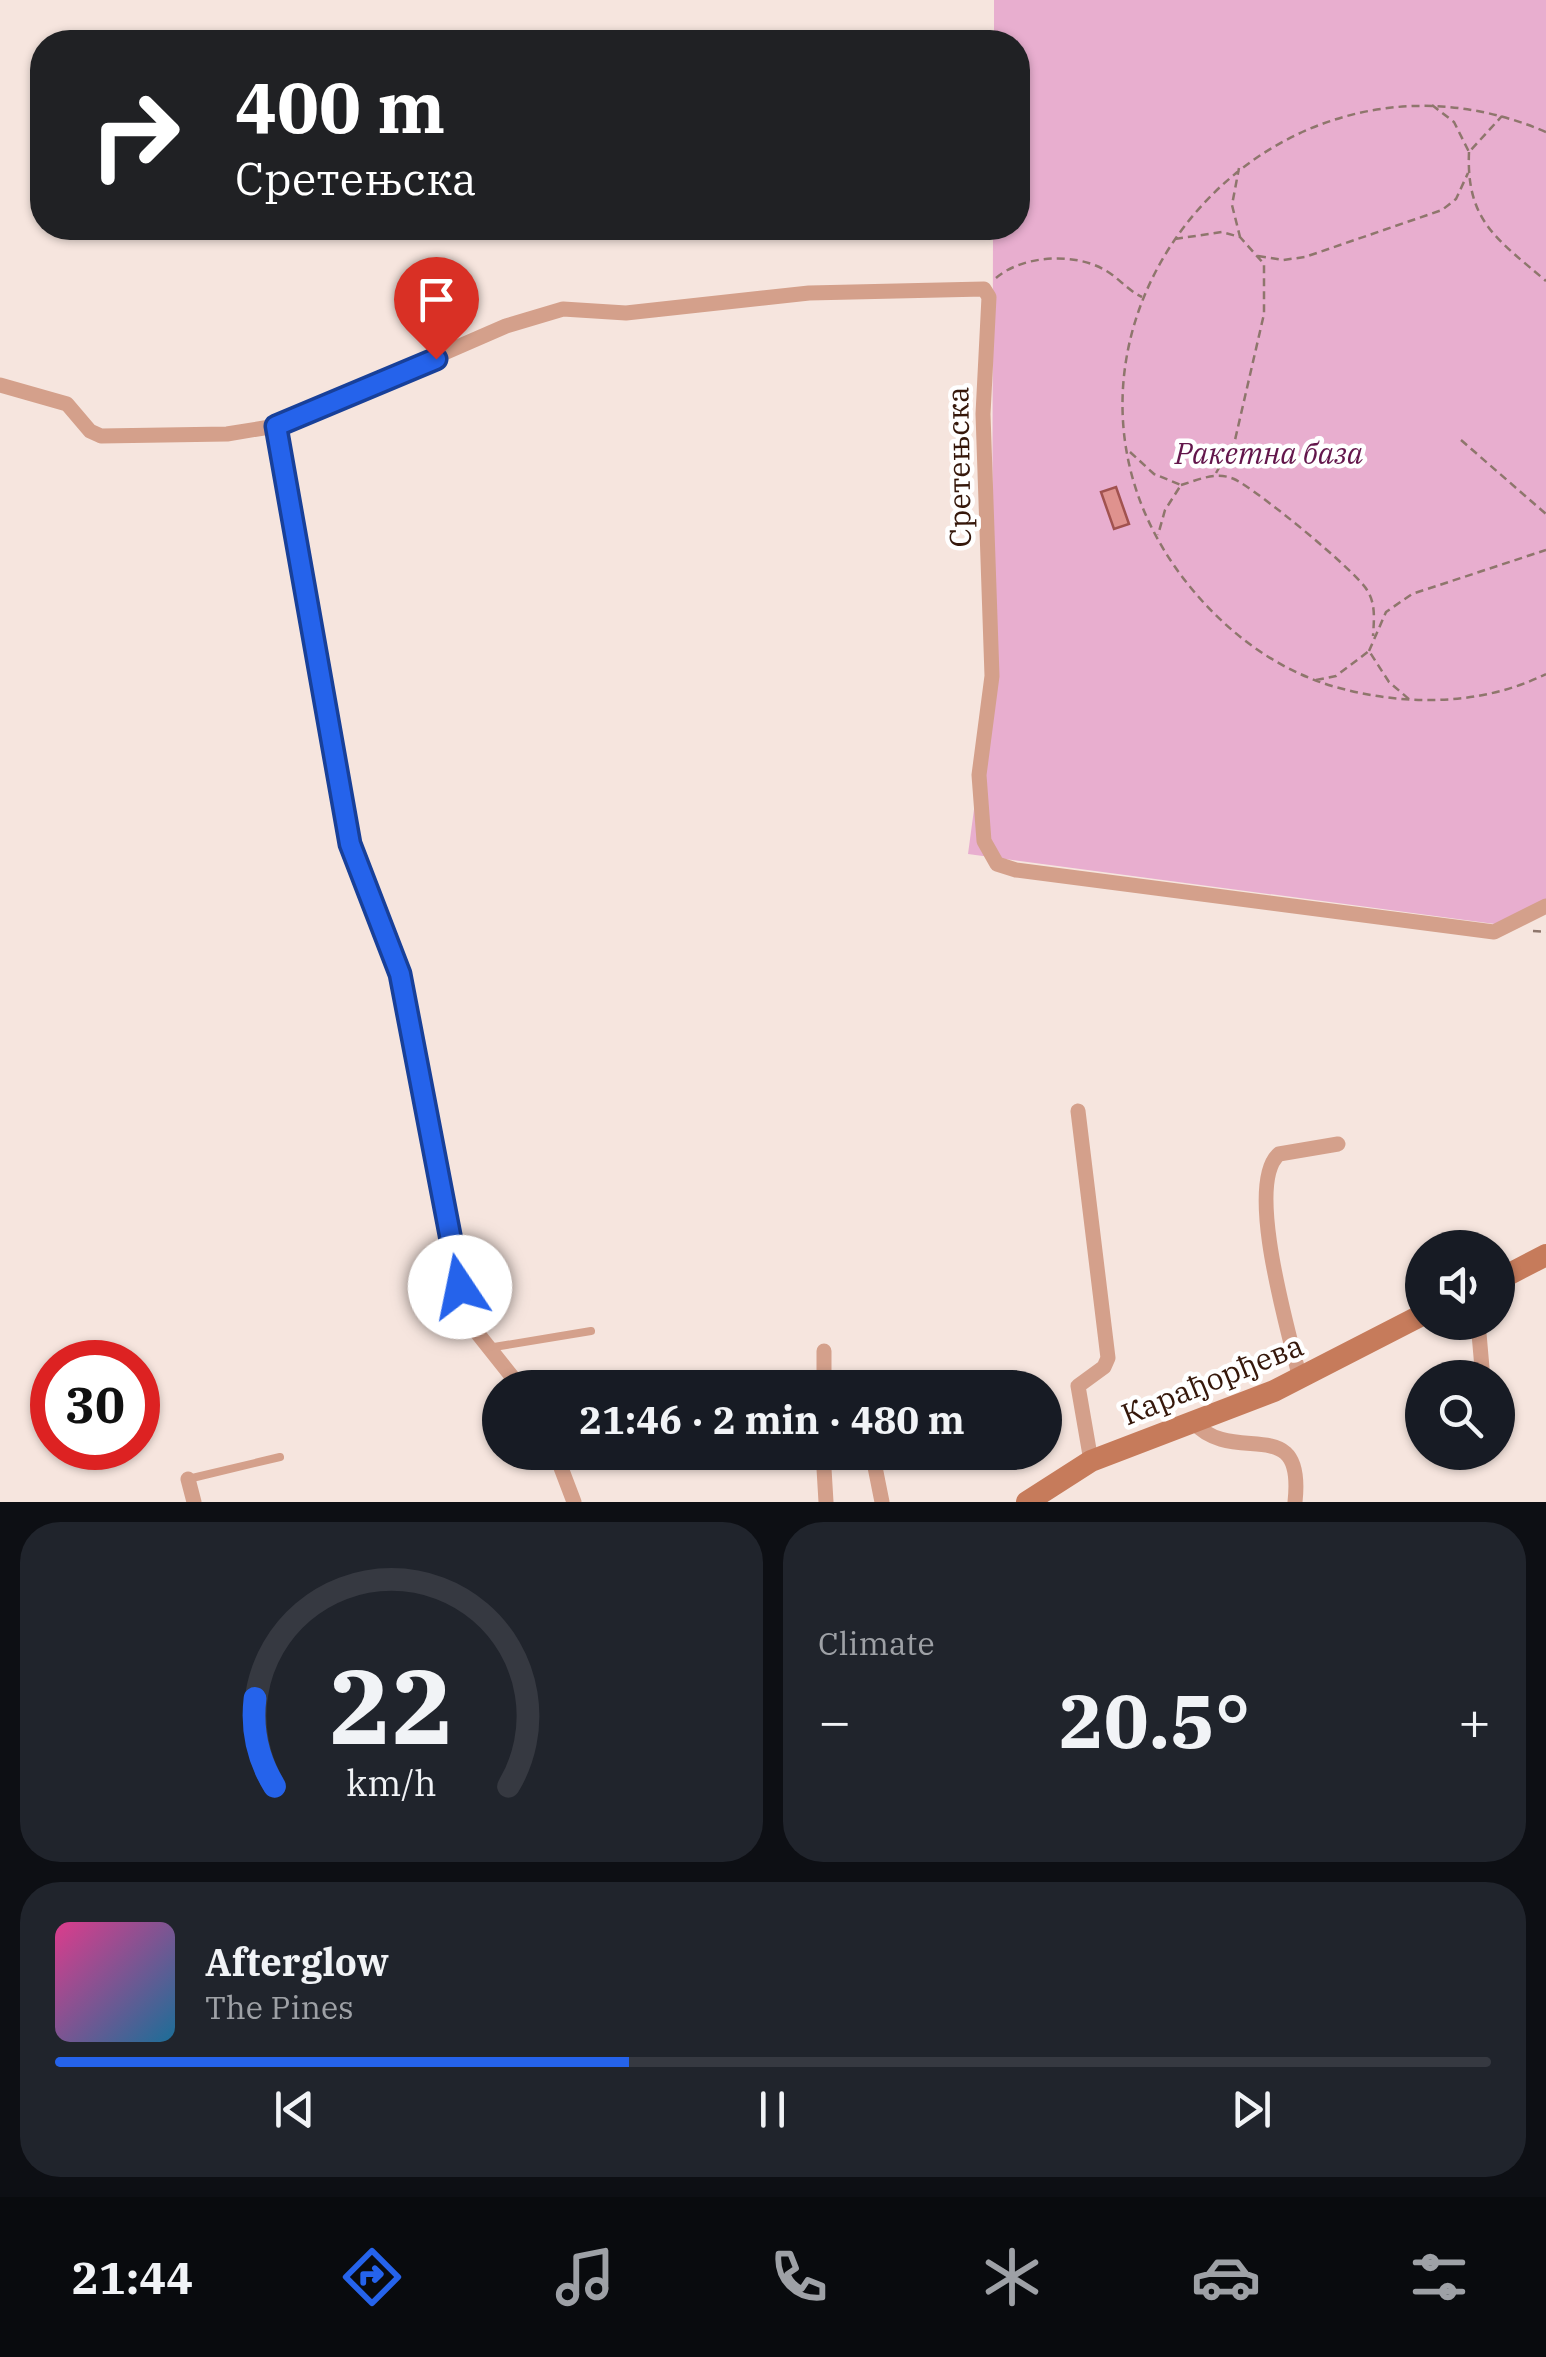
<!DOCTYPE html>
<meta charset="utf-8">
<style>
:root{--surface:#171b24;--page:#20242c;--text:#f1f3f6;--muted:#9ea1a6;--line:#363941;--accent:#2563eb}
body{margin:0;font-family:"IBM Plex Serif",serif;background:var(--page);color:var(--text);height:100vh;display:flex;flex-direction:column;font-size:38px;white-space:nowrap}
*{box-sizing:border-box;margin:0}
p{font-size:32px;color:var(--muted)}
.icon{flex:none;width:55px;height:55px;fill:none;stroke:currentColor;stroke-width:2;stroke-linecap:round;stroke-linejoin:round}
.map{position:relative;height:1502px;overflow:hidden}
.sheet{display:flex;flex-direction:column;gap:20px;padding:20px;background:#0d0f14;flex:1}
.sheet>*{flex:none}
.banner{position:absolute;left:30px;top:30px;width:1000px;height:210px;border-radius:40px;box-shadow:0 2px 8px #0004;background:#202124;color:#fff;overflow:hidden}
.controls{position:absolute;left:1405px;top:1230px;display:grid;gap:20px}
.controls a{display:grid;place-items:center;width:110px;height:110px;border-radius:50%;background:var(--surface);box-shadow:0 2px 8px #0004;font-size:50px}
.speed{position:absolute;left:30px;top:1340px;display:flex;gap:20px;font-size:50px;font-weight:700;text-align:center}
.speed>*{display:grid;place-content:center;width:130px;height:130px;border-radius:50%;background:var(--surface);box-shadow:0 2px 8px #0004;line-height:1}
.speed .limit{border:15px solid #d22;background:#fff;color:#111}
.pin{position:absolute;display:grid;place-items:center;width:85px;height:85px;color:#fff;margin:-102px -42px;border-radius:50% 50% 50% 0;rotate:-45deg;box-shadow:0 0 10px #0007}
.pin .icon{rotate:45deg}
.me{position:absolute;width:110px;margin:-55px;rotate:349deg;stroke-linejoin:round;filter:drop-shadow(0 0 8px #0008)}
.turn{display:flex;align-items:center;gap:35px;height:210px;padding:0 40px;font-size:45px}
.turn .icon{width:130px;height:130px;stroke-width:2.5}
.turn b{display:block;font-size:70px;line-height:85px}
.big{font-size:75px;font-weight:800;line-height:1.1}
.sheet .widget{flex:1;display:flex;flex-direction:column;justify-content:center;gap:15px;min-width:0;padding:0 35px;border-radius:40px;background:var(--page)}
.sheet .dial{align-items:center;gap:0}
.dial svg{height:260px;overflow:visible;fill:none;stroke:var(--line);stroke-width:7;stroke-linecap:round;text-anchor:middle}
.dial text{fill:var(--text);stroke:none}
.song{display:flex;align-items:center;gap:30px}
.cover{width:120px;height:120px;border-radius:15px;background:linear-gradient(135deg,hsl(330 70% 55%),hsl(200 70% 35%))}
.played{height:10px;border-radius:5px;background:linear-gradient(90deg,var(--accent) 40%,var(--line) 40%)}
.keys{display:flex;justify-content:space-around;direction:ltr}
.heat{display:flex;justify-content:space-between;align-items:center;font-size:55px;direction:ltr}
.sheet .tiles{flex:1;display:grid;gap:20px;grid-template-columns:1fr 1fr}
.widget:last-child{grid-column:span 2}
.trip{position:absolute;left:482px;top:1370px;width:580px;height:100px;border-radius:50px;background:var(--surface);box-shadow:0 2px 8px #0004;font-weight:800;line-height:100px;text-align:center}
.dock{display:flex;height:160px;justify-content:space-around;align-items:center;background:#090b0e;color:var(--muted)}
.dock .icon{width:70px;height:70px}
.dock .on{color:var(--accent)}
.dock b{font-size:45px;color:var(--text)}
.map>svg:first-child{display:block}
.green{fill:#e8aecf}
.building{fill:#df928e;stroke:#a1524f;stroke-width:2.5}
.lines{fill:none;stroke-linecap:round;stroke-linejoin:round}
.path{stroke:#8e766c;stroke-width:2.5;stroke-dasharray:8 5;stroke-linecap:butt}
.lane{stroke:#d4a08b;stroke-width:8}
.street{stroke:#d4a08b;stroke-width:15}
.secondary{stroke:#c67b5b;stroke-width:22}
.route-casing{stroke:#184099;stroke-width:25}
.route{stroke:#2563eb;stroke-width:18}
.labels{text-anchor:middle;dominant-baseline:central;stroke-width:9;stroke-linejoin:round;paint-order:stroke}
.park-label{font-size:30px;font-style:italic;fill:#63164b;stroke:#fff}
.street-label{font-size:30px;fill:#35170a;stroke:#fff}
</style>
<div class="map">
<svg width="1546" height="1502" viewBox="0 0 1546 1502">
<rect width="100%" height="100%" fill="#f6e5de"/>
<path class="green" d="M994,0H1546V899L1495,924L968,854L992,676L993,228H1018V42H994Z"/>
<path class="building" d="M1116,487L1129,524L1114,529L1101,492Z"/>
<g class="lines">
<path class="path" d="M1432,105L1454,122L1469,152L1502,116
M1546,132C1259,9 993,347 1191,588C1228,633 1276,669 1332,686C1402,706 1479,707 1546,674
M1469,152C1466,221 1497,239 1546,281
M1175,239L1222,232L1240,237L1232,205L1239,168
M1258,256L1283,260L1305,257L1442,210L1456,199L1468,173
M996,278C1021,256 1072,252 1103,269C1117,276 1127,290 1142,297
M1461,440L1546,514
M1130,452L1154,474L1181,485L1165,510L1158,535
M1216,473L1235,440L1264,314V264L1240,237
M1181,485C1198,480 1216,471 1234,479C1256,489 1355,570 1367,590C1376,604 1374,620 1373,636
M1369,651L1386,612L1412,594L1546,550
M1316,680L1336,676L1369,651L1389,682L1410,700
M1533,931L1546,932"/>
<path class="lane" d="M488,1348L591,1331
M188,1479L280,1457"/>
<path class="street" d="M0,385L67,404L90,431L101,436L227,434L276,426L506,326L563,309L626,313L809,293L984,289L989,297L983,414L992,676L979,775L984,841L997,864L1016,870L1494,932L1546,906
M276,426L350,844L399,974L467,1320L521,1388
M1078,1111L1108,1358L1104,1367L1078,1386L1091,1461
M1478,1322L1482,1368
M1300,1379C1290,1336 1244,1184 1279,1154L1338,1144
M859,1386V1388
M824,1388V1351
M1193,1422C1235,1468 1305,1410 1295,1502
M555,1452L574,1502
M823,1452L826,1502
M872,1452L882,1502
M188,1479L194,1502"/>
<path class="secondary" d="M1498,1280L1546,1255
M1027,1502L1091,1461L1274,1391L1422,1315"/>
</g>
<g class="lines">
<g class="route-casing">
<path id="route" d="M436,359L276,426L350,844L400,974L460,1287"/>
</g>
<use href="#route" class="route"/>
</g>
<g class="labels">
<g class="park-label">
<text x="1269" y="452">Ракетна база</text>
</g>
<g class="street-label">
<text transform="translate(958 467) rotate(-91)">Сретењска</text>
<text transform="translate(1212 1379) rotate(-22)">Карађорђева</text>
</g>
</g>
</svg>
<div class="controls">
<a><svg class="icon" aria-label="sound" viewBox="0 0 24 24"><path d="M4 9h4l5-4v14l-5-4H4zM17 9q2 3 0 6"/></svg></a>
<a><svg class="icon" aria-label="search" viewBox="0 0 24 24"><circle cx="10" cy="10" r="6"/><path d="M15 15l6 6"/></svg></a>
</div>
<div class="speed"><div class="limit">30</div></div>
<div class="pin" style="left:436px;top:359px;background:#d93025"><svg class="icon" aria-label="arrive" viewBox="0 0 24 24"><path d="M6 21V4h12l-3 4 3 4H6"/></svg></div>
<svg class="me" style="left:460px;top:1287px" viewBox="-20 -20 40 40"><circle r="19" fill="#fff"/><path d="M0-13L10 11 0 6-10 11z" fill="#2563eb"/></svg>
<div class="trip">21:46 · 2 min · 480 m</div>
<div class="banner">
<div class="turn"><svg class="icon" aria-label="right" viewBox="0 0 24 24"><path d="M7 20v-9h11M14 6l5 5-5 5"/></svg><div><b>400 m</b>Сретењска</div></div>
</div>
</div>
<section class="sheet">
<div class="tiles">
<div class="widget dial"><svg viewBox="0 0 100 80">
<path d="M14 69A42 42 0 1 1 86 69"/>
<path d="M14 69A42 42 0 0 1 8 42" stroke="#2563eb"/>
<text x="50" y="56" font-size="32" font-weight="700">22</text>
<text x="50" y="72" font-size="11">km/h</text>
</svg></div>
<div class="widget"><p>Climate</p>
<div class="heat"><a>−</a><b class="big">20.5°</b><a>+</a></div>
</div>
<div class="widget">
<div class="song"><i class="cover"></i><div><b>Afterglow</b><p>The Pines</p></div></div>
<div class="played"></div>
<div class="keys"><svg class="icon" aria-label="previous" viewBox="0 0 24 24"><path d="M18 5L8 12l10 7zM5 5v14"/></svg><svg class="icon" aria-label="pause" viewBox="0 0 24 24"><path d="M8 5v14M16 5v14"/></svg><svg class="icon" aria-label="next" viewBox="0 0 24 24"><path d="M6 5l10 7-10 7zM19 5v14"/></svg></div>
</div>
</div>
</section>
<nav class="dock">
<b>21:44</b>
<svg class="icon on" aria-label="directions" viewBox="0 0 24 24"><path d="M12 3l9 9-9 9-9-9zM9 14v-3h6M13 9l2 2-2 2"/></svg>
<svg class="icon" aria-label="music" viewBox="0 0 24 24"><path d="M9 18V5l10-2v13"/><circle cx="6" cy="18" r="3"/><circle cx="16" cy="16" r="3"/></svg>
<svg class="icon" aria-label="phone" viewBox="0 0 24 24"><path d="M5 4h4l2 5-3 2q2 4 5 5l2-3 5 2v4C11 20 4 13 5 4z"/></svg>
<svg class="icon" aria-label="climate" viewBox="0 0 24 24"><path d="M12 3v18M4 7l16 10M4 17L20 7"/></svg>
<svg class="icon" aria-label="car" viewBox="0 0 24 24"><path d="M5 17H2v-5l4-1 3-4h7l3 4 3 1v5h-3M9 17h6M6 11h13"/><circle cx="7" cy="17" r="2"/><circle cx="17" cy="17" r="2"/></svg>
<svg class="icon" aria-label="filters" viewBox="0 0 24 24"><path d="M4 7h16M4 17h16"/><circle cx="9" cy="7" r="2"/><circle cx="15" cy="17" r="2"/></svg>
</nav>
